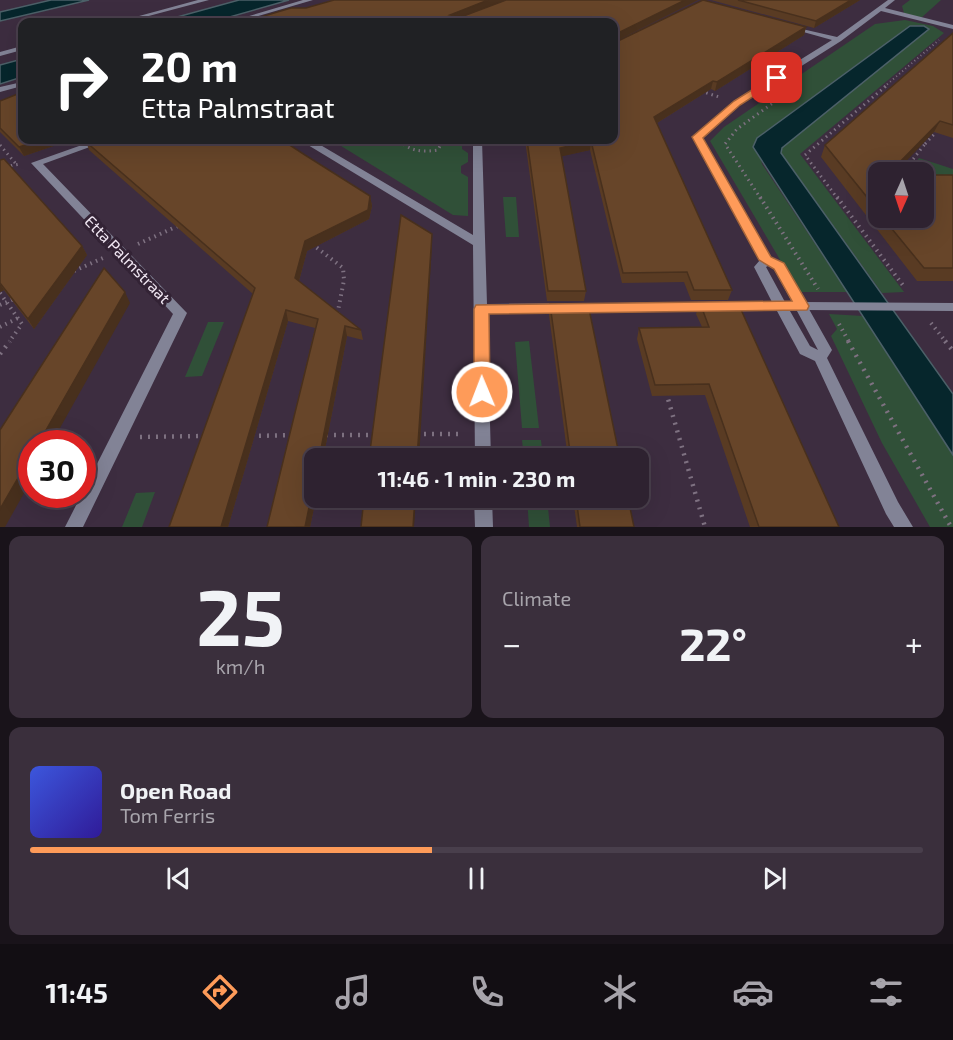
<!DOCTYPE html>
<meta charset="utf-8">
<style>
:root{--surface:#2e2230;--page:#3a2f3c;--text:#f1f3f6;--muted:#a7a4ab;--line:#493f4c;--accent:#fe9b59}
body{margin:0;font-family:"Exo 2",sans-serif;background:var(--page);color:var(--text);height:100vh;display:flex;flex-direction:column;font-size:22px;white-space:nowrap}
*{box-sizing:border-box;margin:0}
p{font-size:20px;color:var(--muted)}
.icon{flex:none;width:33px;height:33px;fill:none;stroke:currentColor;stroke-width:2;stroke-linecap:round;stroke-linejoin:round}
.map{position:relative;height:527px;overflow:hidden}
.panel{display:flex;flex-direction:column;gap:9px;padding:9px;background:#19131a;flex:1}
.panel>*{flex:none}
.banner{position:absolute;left:18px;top:18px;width:600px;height:126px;border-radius:12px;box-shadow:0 6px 24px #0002,0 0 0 2px var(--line);background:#202124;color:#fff;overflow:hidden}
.needle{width:39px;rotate:183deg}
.tools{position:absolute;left:868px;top:162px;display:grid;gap:12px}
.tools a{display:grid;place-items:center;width:66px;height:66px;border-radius:12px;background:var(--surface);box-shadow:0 6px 24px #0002,0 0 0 2px var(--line);font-size:30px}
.speed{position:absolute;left:18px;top:430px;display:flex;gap:12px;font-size:30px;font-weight:700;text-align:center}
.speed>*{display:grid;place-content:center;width:78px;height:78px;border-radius:50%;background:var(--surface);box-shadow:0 6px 24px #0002,0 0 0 2px var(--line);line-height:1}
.speed .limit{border:9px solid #d22;background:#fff;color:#111}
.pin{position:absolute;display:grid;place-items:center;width:51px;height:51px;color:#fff;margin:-26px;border-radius:12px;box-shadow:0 3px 9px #0006}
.me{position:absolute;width:66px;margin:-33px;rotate:359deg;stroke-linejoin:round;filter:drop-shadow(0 0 4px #0008)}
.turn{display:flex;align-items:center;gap:21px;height:126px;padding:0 24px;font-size:27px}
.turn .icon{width:78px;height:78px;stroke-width:2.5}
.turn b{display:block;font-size:42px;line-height:51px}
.big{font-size:45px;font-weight:700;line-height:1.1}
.panel .tile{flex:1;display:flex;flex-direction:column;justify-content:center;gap:9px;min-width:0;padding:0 21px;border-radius:12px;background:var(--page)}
.panel .dial{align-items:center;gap:0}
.dial b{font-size:78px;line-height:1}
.song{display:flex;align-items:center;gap:18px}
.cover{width:72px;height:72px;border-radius:9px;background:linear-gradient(135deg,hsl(230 70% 55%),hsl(250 70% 35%))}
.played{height:6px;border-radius:3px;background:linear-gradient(90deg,var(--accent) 45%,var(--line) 45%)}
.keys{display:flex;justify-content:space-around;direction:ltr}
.heat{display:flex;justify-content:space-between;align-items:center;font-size:33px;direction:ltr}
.panel .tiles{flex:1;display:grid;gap:9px;grid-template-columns:1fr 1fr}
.tile:last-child{grid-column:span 2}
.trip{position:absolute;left:304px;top:448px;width:345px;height:60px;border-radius:12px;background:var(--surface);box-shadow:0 6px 24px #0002,0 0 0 2px var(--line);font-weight:700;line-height:60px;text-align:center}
.menu{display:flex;height:96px;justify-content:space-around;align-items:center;background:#120e13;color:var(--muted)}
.menu .icon{width:42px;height:42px}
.menu .on{color:var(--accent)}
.menu b{font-size:27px;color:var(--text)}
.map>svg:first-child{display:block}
.green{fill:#305038}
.water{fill:#06262c;stroke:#4c6068;stroke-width:1.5}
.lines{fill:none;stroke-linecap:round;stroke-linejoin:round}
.path-far3{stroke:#7e7181;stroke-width:2;stroke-dasharray:1 3;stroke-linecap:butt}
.path-far2{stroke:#7e7181;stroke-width:3;stroke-dasharray:1.5 4;stroke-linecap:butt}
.path-far1{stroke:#7e7181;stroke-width:4;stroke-dasharray:1.5 4.5;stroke-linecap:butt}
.path{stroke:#7e7181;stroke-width:4.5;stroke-dasharray:2 6;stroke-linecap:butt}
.service{fill:#828396;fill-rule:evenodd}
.minor{fill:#828396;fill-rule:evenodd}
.tertiary{fill:#828396;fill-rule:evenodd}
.wall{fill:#593b23}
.shaded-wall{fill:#48301d}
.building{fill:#674529;stroke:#48301d;stroke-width:1.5}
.route{fill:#fe9b59;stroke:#a5653a;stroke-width:1.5}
.labels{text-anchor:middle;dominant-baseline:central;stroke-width:6;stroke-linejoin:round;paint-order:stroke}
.street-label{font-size:16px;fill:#f1e7f3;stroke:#332335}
</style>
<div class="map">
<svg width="953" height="527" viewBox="0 0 953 527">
<rect width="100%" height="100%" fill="#3d2d40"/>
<path class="green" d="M910,0H941L921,18L904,13L902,6Z
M905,20L933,26L944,33L800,154L904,292L882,293L781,153L782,148L928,30L919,25L910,26L757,138L762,164L847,292H799L710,141L724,127L875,24Z
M336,140H466L462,142V149L468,153V162L461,166V173L468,177V216L453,215L333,141Z
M919,158L953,169V181L924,182V172H907Z
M503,197H516L519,237H506Z
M829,314L863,316L953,455V527H930L882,443L831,336L837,329Z
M208,322H224L202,376L185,377Z
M529,341L539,428H522L515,342Z
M522,440H541L543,459H524Z
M155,492L142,527H122L136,493Z
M527,498H547L550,527H529Z"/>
<path class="water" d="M51,0H89L0,21V12Z
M239,0H289L212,22H159Z
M910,26H924L929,29L782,148L781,153L953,394V455L753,147L757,138Z
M22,59V77L0,84V65Z"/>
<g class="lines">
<path class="path-far3" d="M884,87L939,40"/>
<path class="path-far2" d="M701,91L719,97
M404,140L402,143C413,152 424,152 438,150L442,142
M920,142L925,144L938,130
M0,145L16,164
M0,168L20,164
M903,172L925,144
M761,199L725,144L737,129L777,100
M838,199L805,155L886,86"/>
<path class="path-far1" d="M760,197L818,289
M837,197L905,288
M138,244L180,225
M312,244L343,268L344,280L337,316
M74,271L103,258
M0,293L22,324L9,342
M0,305L16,298
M931,323L946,342
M839,324L849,342
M0,327L18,318"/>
<path class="path" d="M848,341L951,527
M945,341L953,351
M0,354L10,341
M666,392L705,527
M416,434H462
M326,435H375
M251,436L294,435
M140,437L204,436"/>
<path class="service" d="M802,302L953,303V311L802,310L797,309L796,306L797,303Z"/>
<path class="minor" d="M303,0H313L238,22H229Z
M888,0H895L885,8L953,25V29L881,11L841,41L740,105L702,138L770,257L783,263L832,350L827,358L898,502L913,527H894L886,514L815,361L800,354L777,311L487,313L491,459H475L473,245L303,142L302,140H312L473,235V140H482L487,304L772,302L754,267L760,260L692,137L734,101L832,40L789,28V26L837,37ZM768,266L774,269L792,302H785L766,267ZM790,311H797L818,350L810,346Z
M22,82V86L0,92V87Z
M96,140H109L43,164L187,313L83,527H65L173,314L31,163Z
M474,498H492L493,527H475Z"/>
<path class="tertiary" d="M198,0H209L126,22H117Z
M22,46V50L0,56V52Z"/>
</g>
<path class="wall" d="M698,0L614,42L806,27L804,35L715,91L711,89L657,123L732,290L728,300H691L684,282L622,283L590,150L562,156L586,291L584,301H547L525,140H614V22L306,8Z
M711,0H860L814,28Z
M953,33V138L934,132L879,172V218H924L953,175V281H917L821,157L825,145Z
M0,101L22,140H71L24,156L0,132Z
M78,140H282L305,155L370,196L372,206L369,219L307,251L299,281L361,330L363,340L347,336L323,459H315V498H316L310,527H267L315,328L288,321L228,527H169L253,294L89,150L86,141L81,143Z
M0,160L82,246L87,255L34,329L4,290L0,292Z
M700,303L839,527H750L705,395L652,396L637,339L639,328L702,327L696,314Z
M550,304L620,459H568L549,315Z
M573,498H628L634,527H577Z"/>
<path class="shaded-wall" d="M488,0H505L450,22V15Z
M685,0H698L614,42V35Z
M851,0H860L814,28L816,21Z
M806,27L804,35L715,91L717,82Z
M713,81L711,89L652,126L654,117Z
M940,121L934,132L896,172H890Z
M41,140H71L24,156L19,147Z
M80,140H91L81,143Z
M591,141L590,150L559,157L560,148Z
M370,196L372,206L369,219L307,251L297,288L295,278L305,241Z
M432,234V245L419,459H417Z
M82,246L87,255L34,329L28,319Z
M0,284L4,290L0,292Z
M125,292L130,303L51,444H38Z
M286,310L288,321L228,527H221Z
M345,326L347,336L323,459H319Z
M32,454V479L5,527H0V509Z
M315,478V498H316L310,527H305Z
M415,498H416L414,527H413Z"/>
<path class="building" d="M334,0H488L450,15L461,17L506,0H685L614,35V22H244L291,8H306Z
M703,0L806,27L717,82L713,81L654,117L732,290H694L687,272L623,273L591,141L560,148L586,291H548L527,140H614V42H616Z
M738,0H851L816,21Z
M953,33V125L940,121L890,172H879V212L825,145Z
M20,93H22V140H41L19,147L0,128V101Z
M88,140H282L305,155L370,196L368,210L305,241L295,278L361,330L345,326L319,459H315V478L305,527H267L318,319L286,310L221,527H169L255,288L85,141Z
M4,159L82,246L28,319L0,283V160Z
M924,175H953V268H924L883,218H924Z
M401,215L432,234L417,459H369Z
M104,268L125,292L38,444H32V454L0,509V430Z
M700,303H738L839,527H759L709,384L655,385L639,328L709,327Z
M550,304H588L620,459H571Z
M364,498H415L413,527H361Z
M576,498H628L634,527H580Z"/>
<path class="route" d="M774,76L782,78L740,105L703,138L771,257L784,263L809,306L807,310L489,314L490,392L488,397L482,399L476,397L474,392V309L476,305L792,301L774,269L759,260L692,137L734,101Z"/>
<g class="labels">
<g class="street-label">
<text transform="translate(128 259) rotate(46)">Etta Palmstraat</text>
</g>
</g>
</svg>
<div class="tools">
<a><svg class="needle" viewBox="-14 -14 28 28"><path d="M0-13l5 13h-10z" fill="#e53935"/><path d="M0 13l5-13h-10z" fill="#a7a4ab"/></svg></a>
</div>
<div class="speed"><div class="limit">30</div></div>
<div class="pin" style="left:777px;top:78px;background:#d93025"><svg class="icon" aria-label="arrive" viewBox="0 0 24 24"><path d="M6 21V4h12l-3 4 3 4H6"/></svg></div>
<svg class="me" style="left:482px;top:392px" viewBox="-20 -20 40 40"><circle r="17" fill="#fe9b59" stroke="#fff" stroke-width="3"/><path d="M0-11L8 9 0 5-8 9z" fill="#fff"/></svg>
<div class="trip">11:46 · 1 min · 230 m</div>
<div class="banner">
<div class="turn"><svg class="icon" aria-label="right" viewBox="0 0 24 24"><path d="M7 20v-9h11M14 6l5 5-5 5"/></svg><div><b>20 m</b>Etta Palmstraat</div></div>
</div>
</div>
<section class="panel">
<div class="tiles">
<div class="tile dial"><b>25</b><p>km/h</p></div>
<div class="tile"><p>Climate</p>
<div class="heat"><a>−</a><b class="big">22°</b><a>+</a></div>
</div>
<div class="tile">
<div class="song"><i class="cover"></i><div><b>Open Road</b><p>Tom Ferris</p></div></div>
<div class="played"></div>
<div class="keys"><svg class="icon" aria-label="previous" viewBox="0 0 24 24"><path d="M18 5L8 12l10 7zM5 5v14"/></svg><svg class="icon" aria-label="pause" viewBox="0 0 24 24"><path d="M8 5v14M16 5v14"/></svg><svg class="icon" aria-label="next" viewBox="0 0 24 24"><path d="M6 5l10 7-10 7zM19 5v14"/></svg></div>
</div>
</div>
</section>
<nav class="menu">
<b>11:45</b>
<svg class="icon on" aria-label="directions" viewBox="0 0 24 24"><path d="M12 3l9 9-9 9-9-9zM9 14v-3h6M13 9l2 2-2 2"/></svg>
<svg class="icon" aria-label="music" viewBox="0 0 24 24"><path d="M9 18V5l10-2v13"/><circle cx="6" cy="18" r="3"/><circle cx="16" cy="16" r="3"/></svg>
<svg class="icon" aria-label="phone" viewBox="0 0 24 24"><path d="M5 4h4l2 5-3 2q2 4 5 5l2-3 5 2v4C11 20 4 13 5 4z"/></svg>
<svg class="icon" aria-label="climate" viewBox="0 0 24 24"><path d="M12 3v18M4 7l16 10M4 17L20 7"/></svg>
<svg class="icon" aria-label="car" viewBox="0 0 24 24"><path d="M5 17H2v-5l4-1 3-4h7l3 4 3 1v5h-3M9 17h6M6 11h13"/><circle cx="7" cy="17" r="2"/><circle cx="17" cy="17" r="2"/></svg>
<svg class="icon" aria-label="filters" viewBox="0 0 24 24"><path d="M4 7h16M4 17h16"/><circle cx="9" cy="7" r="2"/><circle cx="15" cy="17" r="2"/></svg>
</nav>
